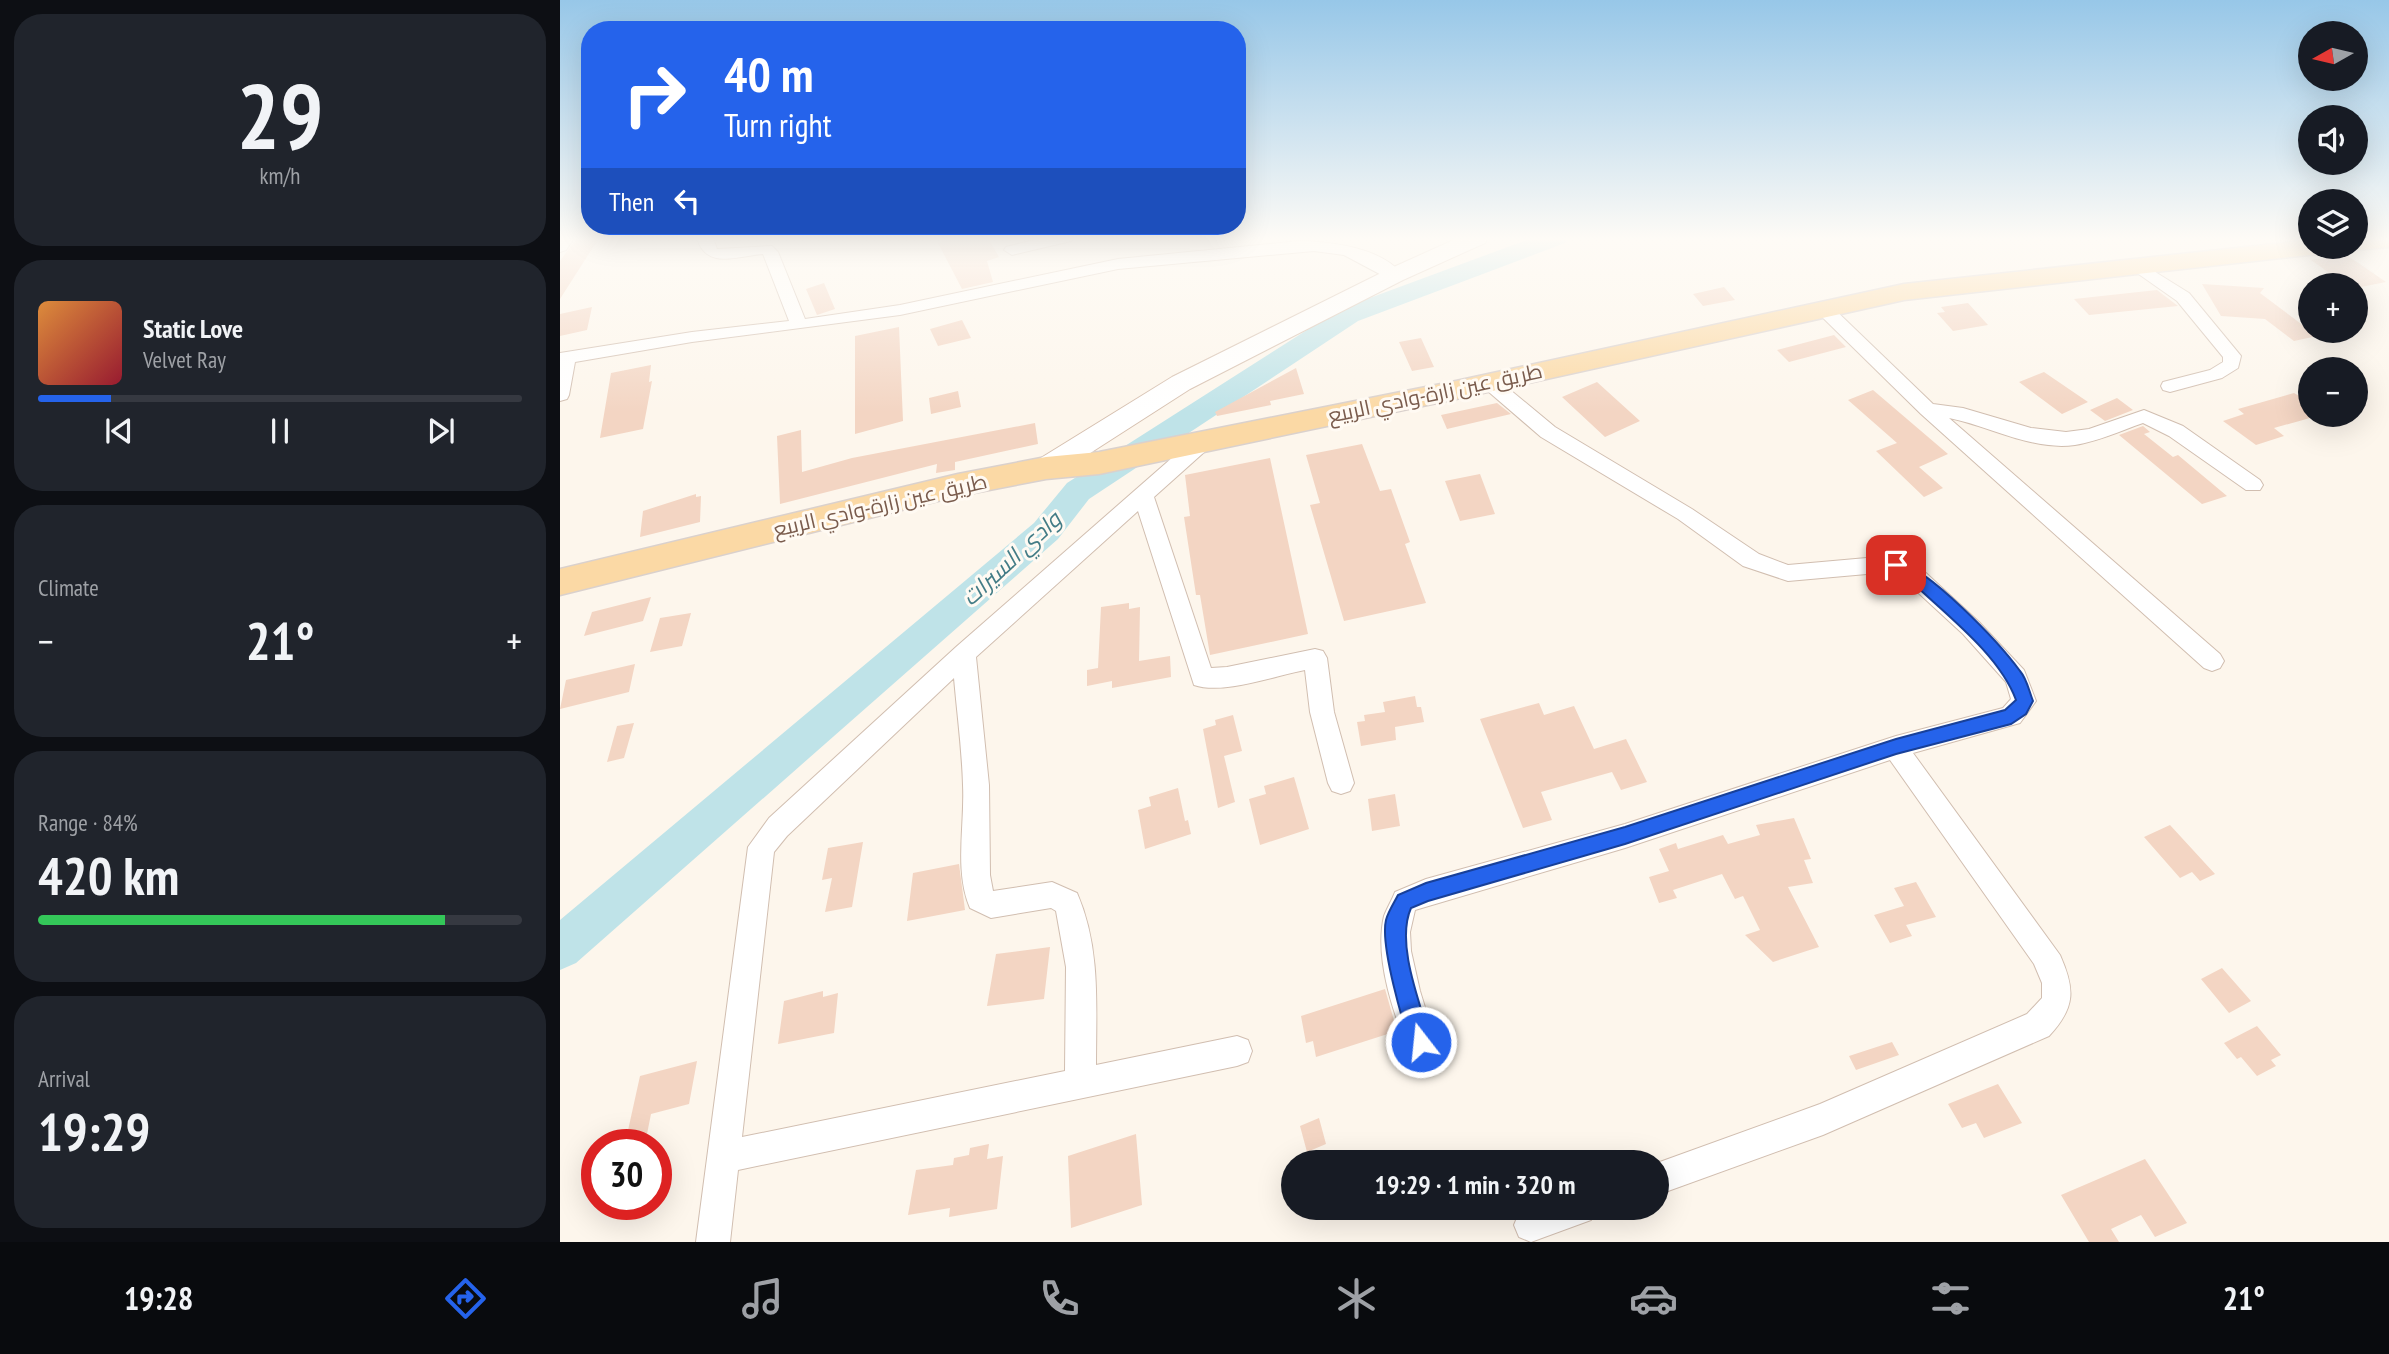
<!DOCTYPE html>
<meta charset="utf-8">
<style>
:root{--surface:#171b24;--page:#20242c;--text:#f1f3f6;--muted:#9ea1a6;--line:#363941;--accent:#2563eb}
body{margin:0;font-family:"PT Sans Narrow",Cairo,sans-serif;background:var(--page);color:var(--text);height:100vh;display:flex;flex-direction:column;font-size:26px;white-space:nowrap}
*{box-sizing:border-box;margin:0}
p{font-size:23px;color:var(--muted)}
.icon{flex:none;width:38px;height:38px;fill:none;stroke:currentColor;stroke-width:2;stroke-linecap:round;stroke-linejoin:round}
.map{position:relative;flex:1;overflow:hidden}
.side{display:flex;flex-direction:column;gap:14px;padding:14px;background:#0d0f14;width:560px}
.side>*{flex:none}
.hud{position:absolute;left:21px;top:21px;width:665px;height:214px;border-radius:28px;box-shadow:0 7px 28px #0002;background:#2563eb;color:#fff;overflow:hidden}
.needle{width:46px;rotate:262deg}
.buttons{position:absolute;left:1738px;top:21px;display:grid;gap:14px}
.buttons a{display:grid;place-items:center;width:70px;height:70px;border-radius:50%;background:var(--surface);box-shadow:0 7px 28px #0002;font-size:35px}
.speed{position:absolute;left:21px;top:1129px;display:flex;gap:14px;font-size:35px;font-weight:700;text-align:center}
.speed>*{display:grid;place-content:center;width:91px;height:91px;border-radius:50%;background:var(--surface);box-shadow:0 7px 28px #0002;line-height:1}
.speed .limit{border:10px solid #d22;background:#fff;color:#111}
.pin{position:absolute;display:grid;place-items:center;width:60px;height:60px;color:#fff;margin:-30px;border-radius:14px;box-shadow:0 4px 10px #0006}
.me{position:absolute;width:77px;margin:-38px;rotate:344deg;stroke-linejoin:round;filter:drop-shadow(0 0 5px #0008)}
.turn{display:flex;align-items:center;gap:24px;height:147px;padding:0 28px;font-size:32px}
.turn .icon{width:91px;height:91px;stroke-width:2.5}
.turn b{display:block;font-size:49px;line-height:60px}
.then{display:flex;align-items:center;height:66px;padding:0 28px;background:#0003;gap:14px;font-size:26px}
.big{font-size:52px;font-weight:700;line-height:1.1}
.side .tile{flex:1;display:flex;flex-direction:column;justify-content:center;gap:10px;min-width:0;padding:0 24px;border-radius:28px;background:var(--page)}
.side .dial{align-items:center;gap:0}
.dial b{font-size:91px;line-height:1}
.song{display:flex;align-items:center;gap:21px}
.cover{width:84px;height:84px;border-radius:10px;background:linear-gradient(135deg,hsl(30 70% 55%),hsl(350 70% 35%))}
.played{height:7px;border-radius:4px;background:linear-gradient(90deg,var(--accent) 15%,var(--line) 15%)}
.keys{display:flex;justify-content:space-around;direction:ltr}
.heat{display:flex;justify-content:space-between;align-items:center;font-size:38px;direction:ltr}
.charge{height:10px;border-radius:5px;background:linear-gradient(90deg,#34c759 84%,var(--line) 0)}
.trip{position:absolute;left:721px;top:1150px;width:388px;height:70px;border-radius:35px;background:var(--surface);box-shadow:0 7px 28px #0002;font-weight:700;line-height:70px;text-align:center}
.tab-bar{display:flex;height:112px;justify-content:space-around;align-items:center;background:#090b0e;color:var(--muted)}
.tab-bar .icon{width:49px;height:49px}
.tab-bar .selected{color:var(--accent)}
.tab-bar b{font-size:32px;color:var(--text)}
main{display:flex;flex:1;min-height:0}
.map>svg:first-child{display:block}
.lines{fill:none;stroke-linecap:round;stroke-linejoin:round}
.river{fill:#bfe3e8;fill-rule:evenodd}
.building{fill:#f3d5c3}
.street-casing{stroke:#d1beb0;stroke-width:2}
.secondary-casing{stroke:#d6c0b0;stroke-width:2}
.primary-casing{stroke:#dad1cd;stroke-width:3}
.street{fill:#fff;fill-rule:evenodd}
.secondary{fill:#fff;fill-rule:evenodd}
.primary{fill:#fbd9a5;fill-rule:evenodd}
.route{fill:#2563eb;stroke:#184099;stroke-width:2}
.labels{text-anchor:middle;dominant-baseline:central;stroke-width:6;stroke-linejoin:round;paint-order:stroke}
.street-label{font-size:21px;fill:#7a5c4d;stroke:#fffaf3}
.water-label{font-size:23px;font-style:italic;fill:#437c86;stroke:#fffaf3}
</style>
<main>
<section class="side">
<div class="tile dial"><b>29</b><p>km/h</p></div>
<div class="tile">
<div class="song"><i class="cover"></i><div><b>Static Love</b><p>Velvet Ray</p></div></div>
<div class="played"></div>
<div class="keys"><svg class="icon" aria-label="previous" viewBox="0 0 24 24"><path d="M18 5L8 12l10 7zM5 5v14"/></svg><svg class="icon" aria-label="pause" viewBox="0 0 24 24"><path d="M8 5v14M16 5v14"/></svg><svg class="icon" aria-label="next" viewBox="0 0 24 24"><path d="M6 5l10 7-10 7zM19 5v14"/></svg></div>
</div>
<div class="tile"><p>Climate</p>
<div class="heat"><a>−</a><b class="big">21°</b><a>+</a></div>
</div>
<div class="tile"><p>Range · 84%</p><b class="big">420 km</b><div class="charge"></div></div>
<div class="tile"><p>Arrival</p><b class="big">19:29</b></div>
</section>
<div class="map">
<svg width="1829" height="1242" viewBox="0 0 1829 1242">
<rect width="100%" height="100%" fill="#fdf6ec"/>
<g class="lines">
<path class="river" d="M972,238H1008L1005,243L798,321L529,499L498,539L16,963L0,970V920L474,523L507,483L780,309Z"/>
</g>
<path class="building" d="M39,238L0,299V261L16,239Z
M388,238H428L439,257L427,261L433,282L402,289L378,243Z
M1788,256L1826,282L1796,288V285H1786L1751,260Z
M264,283L275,309L257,315L246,289Z
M1642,284L1704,288L1700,293L1757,336L1734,341L1705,319L1661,316Z
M1164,287L1175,300L1143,306L1133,294Z
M1597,290L1618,306L1529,315L1514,299Z
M1408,303L1428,325L1393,331L1377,313L1385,312L1381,307Z
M32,307L27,330L0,336V314Z
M402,320L411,338L378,346L370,329Z
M339,327L343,421L295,434V336Z
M1274,335L1286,347L1229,362L1217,350Z
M861,338L874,367L852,371L839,342Z
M91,365L89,382L92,381L83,429L40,438L51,373Z
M736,368L744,394L710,401L711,405L657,416L655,412Z
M1484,372L1528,402L1502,414L1459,382Z
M1037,382L1080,421L1045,437L1002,397Z
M1313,390L1388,454L1359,467L1383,488L1364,497L1316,451L1337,443L1288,400Z
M398,391L401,407L371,414L369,398Z
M1734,393L1750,402V418L1714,428L1724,436L1696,445L1663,421L1684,414L1678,409Z
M1557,398L1573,410L1545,421L1530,410Z
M937,403L951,414L887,429L881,415Z
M475,423L478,444L395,462V470L376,473L377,464L220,504L217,436L241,430L242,472L292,458Z
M1583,426L1590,432L1584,434L1613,457L1618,455L1667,496L1642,504L1559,435Z
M802,444L820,491L831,489L850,542L845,544L866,603L784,621L750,505L760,503L746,455Z
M710,458L748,634L650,655L640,595H636L624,517L630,516L625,475Z
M920,474L935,514L900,521L885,481Z
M136,494V497L141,496L140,522L80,537L83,511Z
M91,597L83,621L24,636L32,612Z
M569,603V609L580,607L579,661L610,656L611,677L552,688V681L527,686V670L538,668L541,607Z
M131,613L122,646L90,652L100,618Z
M75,664L69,692L0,709L6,680Z
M855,696L857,707H861L864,722L835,727L836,740L801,746L797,722L805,721L804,715L825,712L823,702Z
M979,703L984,715L1014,706L1034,749L1066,739L1087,782L1061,790L1052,772L981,792L992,820L963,828L920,719Z
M673,715L682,751L664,756L675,802L658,808L643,729L656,725L655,720Z
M74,723L64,758L47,762L57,726Z
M734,777L749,829L700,845L689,799L706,794L704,786Z
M618,788L625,821L628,820L631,834L585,849L578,810L591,806L589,797Z
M835,794L840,826L812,831L808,799Z
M1234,818L1251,859L1244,860L1253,883L1228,887L1259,947L1213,962L1185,935L1200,930L1183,896L1175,899L1162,874L1113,890L1117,898L1099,903L1089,877L1109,871L1099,849L1116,843L1118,849L1163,835L1168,844L1200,835L1196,825Z
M1610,825L1655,874L1640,881L1632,872L1620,878L1584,837Z
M303,842L292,907L265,912L272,878L262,880L268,848Z
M399,864L405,910L347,921L353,873Z
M1356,882L1376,917L1346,925L1352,936L1330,943L1314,915L1344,906L1334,888Z
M490,947L484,999L427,1006L436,954Z
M1662,968L1691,1001L1669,1013L1641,979Z
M825,989L837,1031L756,1057L753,1041L746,1043L741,1016Z
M263,991V997L278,993L274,1033L218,1044L224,1001Z
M1697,1026L1721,1055L1711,1060L1716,1066L1697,1076L1681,1057L1677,1059L1664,1043Z
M1332,1042L1339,1055L1296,1070L1289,1056Z
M137,1061L129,1104L91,1114L85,1144H65L80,1076Z
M1438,1084L1462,1123L1424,1138L1416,1123L1402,1128L1388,1104Z
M759,1118L766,1144L747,1152L740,1126Z
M576,1134L582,1205L511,1228L508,1156Z
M429,1144L427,1159L443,1156L437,1209L389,1217L390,1208L348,1215L356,1170L393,1165L394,1158L409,1155L410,1148Z
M1585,1159L1627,1223L1595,1237L1581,1215L1551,1229L1559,1242H1529L1501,1195Z"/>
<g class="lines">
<g class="street-casing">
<path id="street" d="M0,238H14L6,250L0,252Z
M137,238H153L157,249L212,246L218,252L245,319L340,305L558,259L739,241C773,242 820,247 843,275L841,279H829L784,255L754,251L558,269L340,315L132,342L15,362L9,395L7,399L0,401V353L132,332L229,321L203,254C177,256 146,270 137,238Z
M482,238H513L511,241L452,255L444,250L446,247Z
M1576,260L1629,293L1681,356L1678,368L1662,378L1610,392L1603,390L1601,386L1603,382L1650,370L1663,362V357L1617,301L1570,268L1568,265Z
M1263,303L1269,304L1373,404L1403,408L1471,428L1506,432L1529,429L1584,410L1623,426L1700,480L1703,485L1700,490H1686L1609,436L1583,423C1560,431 1539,441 1515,445C1472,451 1430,426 1389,418L1660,654L1664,661L1660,668L1652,671L1644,668L1361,414L1257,312L1254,308Z
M930,377L937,379L995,427L1132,509L1199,554L1228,565L1318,557L1354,562L1419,622L1464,670L1476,701L1460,723L1353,753L1500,955C1515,989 1516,1007 1489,1036L1263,1135L1097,1195V1163L1260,1104L1467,1014L1482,998V983L1474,964L1330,760L1065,848L855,910L850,932L851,951L860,991L876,1043L872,1054L861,1058L850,1054C834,1015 814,959 824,916C827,908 832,900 835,892L866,879L1065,824L1336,736L1443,708L1451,699L1446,682L1403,634L1340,576L1318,573L1228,581L1183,566L1118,519L981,437L923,387L921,383L923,379Z
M644,434L651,436L654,441L651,446L594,497L651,668L667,667L755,649L763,651L767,658L774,712L794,783L790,791L781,794L772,791L768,783L750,712L745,670C714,676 663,695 634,685L578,511L416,657L429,785L430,875L433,891L492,882L517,893C541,948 536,1006 536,1065L677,1036L688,1040L692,1051L688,1062L677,1066L178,1170L170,1242H136L188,847L209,818L396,647L637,436ZM394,678C397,713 402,749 403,785C405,825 394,871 410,908L431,918L491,908L496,911L506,967L505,1071L182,1137L214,852L227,836Z
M973,1208H1036L1031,1220L971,1242L959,1237L954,1225L959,1213Z"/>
</g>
<g class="secondary-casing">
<path id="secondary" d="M898,238H928L925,243L843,280L630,389L496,475L486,478L476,475L472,468L476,461L612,377L827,270Z"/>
</g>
<g class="primary-casing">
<path id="primary" d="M1796,238H1829V247L1796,250L1787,248L1796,247Z
M1750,240V247H1770L1767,252L1758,254L1344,300L896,399L539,474L486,479L398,496L0,595V569L398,474L486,457L539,452L896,381L1344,284Z"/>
</g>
<use href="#street" class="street"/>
<use href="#secondary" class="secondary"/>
<use href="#primary" class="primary"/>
</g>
<linearGradient id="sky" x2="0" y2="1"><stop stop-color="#97c7e8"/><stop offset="0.58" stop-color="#fefbf6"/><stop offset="1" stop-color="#fefbf6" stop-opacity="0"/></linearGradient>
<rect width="1829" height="412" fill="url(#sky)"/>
<path class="route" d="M1336,560C1370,570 1438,641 1460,671C1467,679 1469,691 1473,701L1466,714L1451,724L1336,754L1065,844L868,901L851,908C835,944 861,1005 871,1042L868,1050L861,1053L853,1050C843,1025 820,945 826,920C828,912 834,903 838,895L866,883L1065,827L1336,739L1445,710L1456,700C1440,656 1389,617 1355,585C1347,578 1335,574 1329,565L1331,561Z"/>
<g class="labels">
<g class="street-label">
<text transform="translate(875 393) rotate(-12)">طريق عين زارة-وادي الربيع</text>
<text transform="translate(320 505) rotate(-13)">طريق عين زارة-وادي الربيع</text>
</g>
<g class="water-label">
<text transform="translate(451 558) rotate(-43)">وادي السيرات</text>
</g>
</g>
</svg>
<div class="buttons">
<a><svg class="needle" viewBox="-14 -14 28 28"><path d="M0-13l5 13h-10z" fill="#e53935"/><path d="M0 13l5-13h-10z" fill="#9ea1a6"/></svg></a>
<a><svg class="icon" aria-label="sound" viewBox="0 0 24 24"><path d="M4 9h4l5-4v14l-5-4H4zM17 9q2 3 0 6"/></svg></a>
<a><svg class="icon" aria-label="layers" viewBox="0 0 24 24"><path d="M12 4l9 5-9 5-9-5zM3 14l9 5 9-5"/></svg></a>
<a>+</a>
<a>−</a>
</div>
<div class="speed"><div class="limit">30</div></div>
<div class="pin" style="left:1336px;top:565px;background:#d93025"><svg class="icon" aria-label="arrive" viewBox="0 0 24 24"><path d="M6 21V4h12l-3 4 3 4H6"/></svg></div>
<svg class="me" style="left:861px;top:1042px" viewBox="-20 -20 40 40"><circle r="17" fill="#2563eb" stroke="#fff" stroke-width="3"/><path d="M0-11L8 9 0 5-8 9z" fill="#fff"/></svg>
<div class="trip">19:29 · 1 min · 320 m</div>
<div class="hud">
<div class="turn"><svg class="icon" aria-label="right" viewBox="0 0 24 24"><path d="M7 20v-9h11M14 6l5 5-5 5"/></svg><div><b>40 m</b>Turn right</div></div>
<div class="then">Then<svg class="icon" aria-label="left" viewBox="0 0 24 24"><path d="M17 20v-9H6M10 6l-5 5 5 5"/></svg></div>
</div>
</div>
</main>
<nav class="tab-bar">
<b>19:28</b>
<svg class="icon selected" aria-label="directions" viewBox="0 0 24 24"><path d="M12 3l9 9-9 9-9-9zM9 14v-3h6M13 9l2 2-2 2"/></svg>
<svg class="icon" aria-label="music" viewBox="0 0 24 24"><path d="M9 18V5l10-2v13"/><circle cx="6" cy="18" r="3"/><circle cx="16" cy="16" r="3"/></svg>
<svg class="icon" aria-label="phone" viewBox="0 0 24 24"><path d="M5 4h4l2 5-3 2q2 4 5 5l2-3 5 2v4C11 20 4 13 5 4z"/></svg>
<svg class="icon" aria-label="climate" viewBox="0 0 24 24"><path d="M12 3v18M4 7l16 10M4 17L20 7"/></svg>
<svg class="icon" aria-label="car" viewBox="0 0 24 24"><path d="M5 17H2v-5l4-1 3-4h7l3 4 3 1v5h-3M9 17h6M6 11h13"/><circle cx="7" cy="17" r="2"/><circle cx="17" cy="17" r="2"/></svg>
<svg class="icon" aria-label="filters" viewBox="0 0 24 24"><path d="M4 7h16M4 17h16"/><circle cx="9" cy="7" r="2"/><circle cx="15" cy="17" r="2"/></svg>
<b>21°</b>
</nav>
